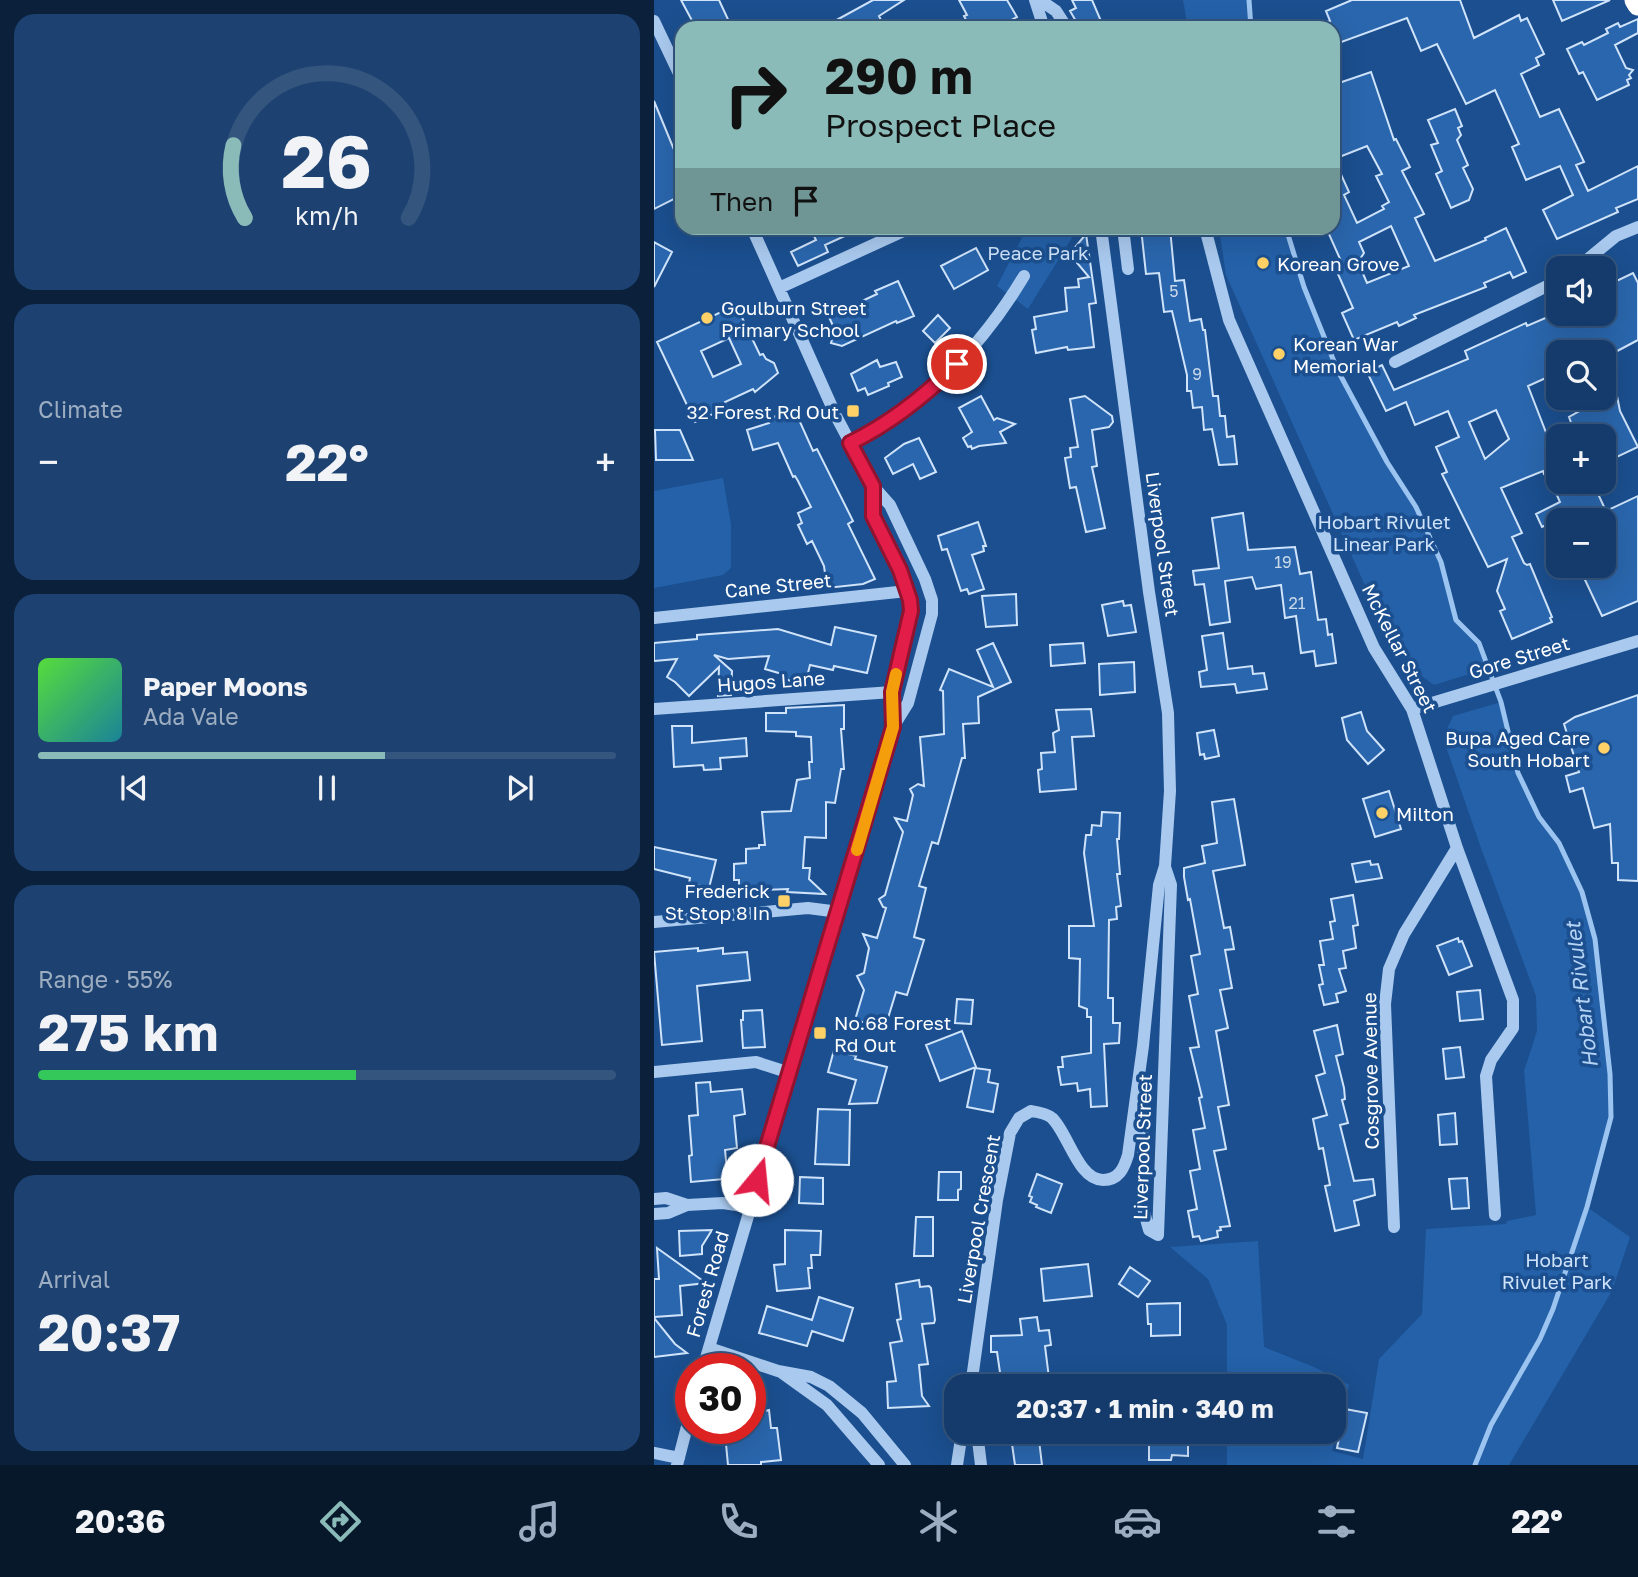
<!DOCTYPE html>
<meta charset="utf-8">
<style>
:root{--surface:#143b6b;--page:#1d4271;--text:#f1f3f6;--muted:#9dadc1;--line:#33557e;--accent:#8bbbb9}
body{margin:0;font-family:"Golos Text",sans-serif;background:var(--page);color:var(--text);height:100vh;display:flex;flex-direction:column;font-size:26px;white-space:nowrap}
*{box-sizing:border-box;margin:0}
p{font-size:23px;color:var(--muted)}
.icon{flex:none;width:38px;height:38px;fill:none;stroke:currentColor;stroke-width:2;stroke-linecap:round;stroke-linejoin:round}
.map{position:relative;flex:1;overflow:hidden}
.panel{display:flex;flex-direction:column;gap:14px;padding:14px;background:#0b203b;width:654px}
.panel>*{flex:none}
.guide{position:absolute;left:21px;top:21px;width:665px;height:214px;border-radius:21px;box-shadow:0 7px 28px #0002,0 0 0 2px var(--line);background:#8bbbb9;color:#111;overflow:hidden}
.buttons{position:absolute;left:892px;top:256px;display:grid;gap:14px}
.buttons a{display:grid;place-items:center;width:70px;height:70px;border-radius:14px;background:var(--surface);box-shadow:0 7px 28px #0002,0 0 0 2px var(--line);font-size:35px}
.speed{position:absolute;left:21px;top:1353px;display:flex;gap:14px;font-size:35px;font-weight:700;text-align:center}
.speed>*{display:grid;place-content:center;width:91px;height:91px;border-radius:50%;background:var(--surface);box-shadow:0 7px 28px #0002,0 0 0 2px var(--line);line-height:1}
.speed .limit{border:10px solid #d22;background:#fff;color:#111}
.pin{position:absolute;display:grid;place-items:center;width:60px;height:60px;color:#fff;margin:-30px;border:4px solid #fff;border-radius:50%;box-shadow:0 2px 7px #0007}
.me{position:absolute;width:77px;margin:-38px;rotate:17deg;stroke-linejoin:round;filter:drop-shadow(0 0 5px #0008)}
.turn{display:flex;align-items:center;gap:24px;height:147px;padding:0 35px;font-size:32px}
.turn .icon{width:91px;height:91px;stroke-width:2.5}
.turn b{display:block;font-size:49px;line-height:60px}
.then{display:flex;align-items:center;height:66px;padding:0 35px;background:#0003;gap:14px;font-size:26px}
.big{font-size:52px;font-weight:700;line-height:1.1}
.panel .tile{flex:1;display:flex;flex-direction:column;justify-content:center;gap:10px;min-width:0;padding:0 24px;border-radius:21px;background:var(--page)}
.panel .dial{align-items:center;gap:0}
.dial svg{height:182px;overflow:visible;fill:none;stroke:var(--line);stroke-width:7;stroke-linecap:round;text-anchor:middle}
.dial text{fill:var(--text);stroke:none}
.song{display:flex;align-items:center;gap:21px}
.cover{width:84px;height:84px;border-radius:10px;background:linear-gradient(135deg,hsl(110 70% 55%),hsl(190 70% 35%))}
.played{height:7px;border-radius:4px;background:linear-gradient(90deg,var(--accent) 60%,var(--line) 60%)}
.keys{display:flex;justify-content:space-around;direction:ltr}
.heat{display:flex;justify-content:space-between;align-items:center;font-size:38px;direction:ltr}
.charge{height:10px;border-radius:5px;background:linear-gradient(90deg,#34c759 55%,var(--line) 0)}
.trip{position:absolute;left:290px;top:1374px;width:402px;height:70px;border-radius:21px;background:var(--surface);box-shadow:0 7px 28px #0002,0 0 0 2px var(--line);font-weight:700;line-height:70px;text-align:center}
.tab-bar{display:flex;height:112px;justify-content:space-around;align-items:center;background:#08182b;color:var(--muted)}
.tab-bar .icon{width:49px;height:49px}
.tab-bar .on{color:var(--accent)}
.tab-bar b{font-size:32px;color:var(--text)}
main{display:flex;flex:1;min-height:0}
.map>svg:first-child{display:block}
.green{fill:#2461a8}
.lines{fill:none;stroke-linecap:round;stroke-linejoin:round}
.stream{stroke:#9cc4f0;stroke-width:5}
.building{fill:#2a66ad;stroke:#cfe3fa;stroke-width:2;fill-rule:evenodd}
.minor{stroke:#a9c9ee;stroke-width:12}
.highway{stroke:#fff;stroke-width:21}
.route-casing{stroke:#92132f;stroke-width:18}
.route{stroke:#e11d48;stroke-width:12}
.slow{stroke:#f59e0b;stroke-width:12}
.poi-dot{fill:#ffd166;stroke:#1b4f8f;stroke-width:2.5}
.labels{text-anchor:middle;dominant-baseline:central;stroke-width:7;stroke-linejoin:round;paint-order:stroke}
.number-label{font-size:16px;fill:#cad9ea}
.park-label{font-size:19px;fill:#cfe3fa;stroke:#1b4f8f}
.poi-label{font-size:19px;fill:#fff;stroke:#1b4f8f;text-anchor:start}
.street-label{font-size:19px;fill:#fff;stroke:#1b4f8f}
.water-label{font-size:21px;font-style:italic;fill:#b5d3f5;stroke:#1b4f8f}
</style>
<main>
<section class="panel">
<div class="tile dial"><svg viewBox="0 0 100 80">
<path d="M14 69A42 42 0 1 1 86 69"/>
<path d="M14 69A42 42 0 0 1 9 37" stroke="#8bbbb9"/>
<text x="50" y="56" font-size="32" font-weight="700">26</text>
<text x="50" y="72" font-size="11">km/h</text>
</svg></div>
<div class="tile"><p>Climate</p>
<div class="heat"><a>−</a><b class="big">22°</b><a>+</a></div>
</div>
<div class="tile">
<div class="song"><i class="cover"></i><div><b>Paper Moons</b><p>Ada Vale</p></div></div>
<div class="played"></div>
<div class="keys"><svg class="icon" aria-label="previous" viewBox="0 0 24 24"><path d="M18 5L8 12l10 7zM5 5v14"/></svg><svg class="icon" aria-label="pause" viewBox="0 0 24 24"><path d="M8 5v14M16 5v14"/></svg><svg class="icon" aria-label="next" viewBox="0 0 24 24"><path d="M6 5l10 7-10 7zM19 5v14"/></svg></div>
</div>
<div class="tile"><p>Range · 55%</p><b class="big">275 km</b><div class="charge"></div></div>
<div class="tile"><p>Arrival</p><b class="big">20:37</b></div>
</section>
<div class="map">
<svg width="984" height="1465" viewBox="0 0 984 1465">
<rect width="100%" height="100%" fill="#1b4f8f"/>
<path class="green" d="M529,0H595L597,28H534Z
M373,228H424L374,309L343,286Z
M565,228H632L650,287L683,369L733,462L762,507L787,562L802,620L825,643L835,668L780,685L769,677L736,639L713,590L572,275Z
M69,478L77,524V568L69,575L0,588V491Z
M847,702L864,773L885,817L905,843L928,892L941,939L956,1074L957,1117L933,1207L976,1237L958,1291L855,1465H573V1432H681V1386H573V1325L554,1279L516,1247L604,1241L610,1347L660,1367L695,1385L678,1451L709,1459L725,1359L768,1314L772,1229L852,1224L853,1221L882,1215L870,1071L883,1031L882,996L827,848L789,738L799,716Z"/>
<g class="lines">
<path class="stream" d="M595,0L597,28
M632,228L650,287L683,369L733,462L762,507L787,562L802,620L825,643L847,702L864,773L885,817L905,843L928,892L941,939L956,1074L957,1117L933,1207L899,1309L886,1339L837,1425L821,1465"/>
</g>
<path class="building" d="M27,0H65L78,28H42Z
M219,0H250L225,16L231,28H168Z
M305,0H353L363,17L343,28H316L310,16L313,15Z
M418,0H438L447,21L432,28H426L416,11L422,8Z
M698,0H806L820,38L865,15L867,21L873,18L890,54L882,58L885,65L867,74L886,117L905,109L930,162L922,165L934,191L984,166V199L962,208L964,212L903,239L889,210L919,195L906,166L872,180L858,147L865,144L841,90L812,104L783,44L767,51L753,18L682,44L679,28H676L673,22L676,21L672,11Z
M899,0H956L908,21Z
M984,19V33L961,45L972,68L979,70L975,75L977,78L973,80L975,85L943,100L929,72L925,74L913,49L928,42L930,45L954,33L952,29L964,23L966,27Z
M717,72L740,140L742,139L756,167L748,171L770,214L761,218L781,261L832,240L831,238L852,228L872,272L859,278L856,272L830,283L832,287L760,315L762,318L745,326L743,322L700,340L688,313L699,308L680,265L687,261L674,232L679,229V85ZM713,146L728,174L722,176L735,202L728,206L730,209L703,223L690,195L695,192L680,159ZM737,226L755,266L713,283L704,262L710,253L705,242Z
M0,101L28,169V195L0,209Z
M801,109L808,126L804,128L807,135L803,140L814,165L809,168L819,189L815,200L797,208L782,174L788,171L777,145L784,143L774,120Z
M156,228H208L171,245L174,252L144,266L137,252L162,240Z
M487,228H516L521,281L530,280L536,321L547,319L549,330H551L559,396H564L566,416H571L573,437L580,436L583,464L565,465L558,429L550,430L548,407L539,408L537,391H533V375L518,311L510,312L505,273L492,274Z
M432,234L442,303L435,304L440,347L414,350L413,347L382,353L378,330L382,329L380,317L413,311L411,288L425,287L424,279L435,277L419,258L418,251Z
M0,242L18,252L0,287Z
M322,248L334,270L300,289L287,266Z
M979,273L984,283V340L950,358V352H905V372L874,386L905,466V481H938L952,511L984,496V601L948,616L924,565H950V520H903L888,527L882,514L906,502L893,473L890,474L889,471L847,488L868,533L858,537L870,563L873,565L876,564L898,617L896,618L898,622L858,639L846,611L851,609L843,591L853,559L834,567L788,474L793,472L782,447L805,437L794,411L761,425L752,402L732,411L713,372L728,365L740,390L814,359L811,351L872,323L873,326L903,313H950V287ZM842,410L855,439L831,459L815,422Z
M244,281L260,316L243,323L242,321L188,346L177,343L179,336L177,330L180,328L170,306L185,312L223,294L221,291Z
M82,305L106,355L109,354L112,359L120,363L124,373L101,392L99,389L71,402L73,408L41,422L3,342ZM75,338L87,364L59,377L47,351Z
M284,315L296,328L281,343L269,331Z
M223,360L226,367L242,362L248,377L234,383L235,386L214,395L211,388L204,391L197,374Z
M958,393L963,396L966,411L984,447L950,463V436H922L915,417Z
M327,396L340,420L343,418L361,424L346,432L352,443L325,446L318,449L317,446L314,447L309,438L318,432L305,408Z
M431,396L458,416L459,422L455,427L438,430L443,466L438,467L451,528L432,532L422,487L416,488L411,458L417,457L416,448L424,447L416,399Z
M130,412L133,414L142,413L159,451L163,449L199,521L194,524L221,579L209,584L173,588L170,566L158,541L153,544L144,525L148,523L144,513L157,507L144,481L141,476L139,477L124,443L99,450L93,430L115,423L114,420Z
M1,430H26L39,460H2Z
M265,438L282,472L266,479L259,464L239,474L231,458L250,444Z
M589,513L594,550L641,547L646,574L657,572L664,620L672,619L674,635L678,634L682,663L662,666L660,651L647,653L642,616L631,618L627,585L602,589L598,577L571,581L576,622L556,625L550,584L541,585L539,571L565,568L558,518Z
M324,522L332,546H329L330,551L318,555L330,589L315,594L313,589L307,591L293,549L288,550L284,536Z
M362,594L363,625L332,627L328,596Z
M469,601L470,606L477,605L482,632L454,636L448,605Z
M181,627L222,636L213,673L180,666L179,670L156,665L151,685L127,678L128,674L111,669L115,656L74,659L60,655L78,671L77,695L64,696L65,667L35,696L21,682L13,677L23,659L0,661V643L43,639V635L124,629L177,645Z
M569,633L574,669L598,666L599,674L610,673L613,689L583,693L581,684L547,687L545,672L553,670L548,636Z
M339,643L357,682L324,697L325,723L309,724L311,758H308L284,844L278,842L265,886L272,888L260,937L270,940L253,995L242,992L231,1028L201,1020L210,990L203,976L210,973L215,948L209,934L223,938L232,908L229,907L225,899L231,895L249,832L241,818L253,821L259,795L256,789L264,784L270,786L266,737L290,734L289,691L286,690L295,669L339,687L323,650Z
M429,643L431,663L397,666L396,645Z
M480,662L481,692L446,695L445,664Z
M984,695V881L964,880V863H958L956,824L940,828L929,788L916,792L912,776L925,772L910,724L921,717Z
M190,705V729H187L190,769H187L181,803L172,802V838L151,837L149,868H156L155,879L171,894L133,892L134,889L85,891V880H80V864L92,863V849L105,848V845H111L108,812L137,811L143,780L156,778L155,762H158L157,737L142,736V732L112,731V713H132V708Z
M437,709L440,736L418,737L422,789L386,792L384,770L388,769L387,753L401,752L399,733L405,730L402,710Z
M707,712L713,731L730,750L714,764L693,740L688,718Z
M18,726H38V743L92,738L93,756L66,758L67,769L50,770L49,765L20,767Z
M560,730L565,756L551,759L550,754L546,755L543,733Z
M735,791L747,829L721,837L709,799Z
M580,799L591,865L559,871L570,928L576,927L580,949L571,950L578,988L566,990L574,1028L562,1031L575,1105L564,1107L572,1149L560,1151L576,1226L566,1227L567,1230L563,1231L564,1237L547,1241L545,1236L539,1237L534,1211L543,1209L536,1171L546,1169L539,1130L551,1128L545,1098L548,1097L536,1048L545,1047L535,996L544,994L537,956L546,954L536,899L534,900L530,877V868L551,863L548,846L563,843L558,802Z
M448,812L466,813L465,839H463L466,874H463L467,906L462,907L463,919L455,920L454,998H459V1023H466L465,1043L450,1044L453,1106L437,1107L436,1089L424,1091L423,1083L407,1085L404,1067H409L408,1057L437,1053V1017H433V1009L425,1006L426,959L415,958V926H440L430,853L432,835H437L438,825L447,826Z
M0,847L62,860L55,888L35,883L36,878L0,869Z
M716,861L717,865L724,864L728,878L702,882L698,864Z
M699,895L704,925L699,926L702,948L689,951L692,968L685,969L692,991L682,994L684,1002L670,1005L665,985L669,984L665,965H670L666,941L679,939L676,922L681,921L677,899Z
M804,938L805,942L808,941L818,966L795,975L783,946Z
M44,948V951L69,948V954L93,952L96,980L43,986L48,1041L8,1045L0,952Z
M826,990L829,1019L806,1021L803,992Z
M303,999L319,1000L317,1024L301,1023Z
M108,1010L111,1047L89,1048L87,1020H89V1011Z
M683,1025L689,1054L682,1056L690,1088L691,1099L688,1100L694,1123L686,1125L700,1181L719,1179L721,1195L700,1201L705,1225L681,1231L671,1186L676,1185L669,1148L665,1149L659,1119L673,1115L662,1076L671,1073L660,1031Z
M308,1031L322,1067L286,1081L272,1045Z
M806,1047L810,1077L792,1079L789,1049Z
M180,1050L202,1056L201,1059L233,1067L223,1103L195,1104L202,1080L174,1072Z
M321,1068L336,1070L334,1082L344,1084L339,1112L313,1107Z
M56,1082L57,1092L88,1089L91,1114L80,1116L83,1148L71,1150L73,1170L82,1178L37,1182L35,1156L38,1155L35,1116L44,1115L42,1083Z
M164,1109L196,1110L195,1165L161,1164Z
M801,1113L803,1144L786,1145L784,1115Z
M285,1172H307V1189L304,1190V1200H284Z
M383,1174L408,1184L397,1213L382,1207L383,1205L376,1202L378,1197L375,1196Z
M146,1177L169,1178V1204L145,1203Z
M813,1178L815,1208L798,1209L795,1179Z
M262,1217H279V1256H260Z
M58,1230L48,1246V1254L26,1256L25,1231Z
M131,1230L167,1231L166,1255H157L158,1268H154L156,1288L123,1291L120,1265L131,1264Z
M3,1248L52,1283L26,1286L28,1315L0,1317V1279H5Z
M434,1264L438,1296L390,1301L387,1269Z
M476,1267L496,1281L484,1297L465,1284Z
M265,1280L266,1287L275,1286L277,1288L281,1320L280,1323L268,1324L274,1364L265,1365L268,1396L275,1406L234,1408L233,1382L242,1381L236,1343L248,1341L243,1320L247,1319L242,1284Z
M165,1297L199,1308L189,1341L158,1331L153,1346L105,1333L113,1306L158,1320Z
M526,1303V1335L497,1336V1324H494L493,1304Z
M383,1317L385,1331L395,1330L397,1345L391,1346L396,1386H374V1384L348,1386L343,1352H337V1336L368,1335L366,1319Z
M0,1318L21,1344L33,1353L0,1357Z
M110,1400L111,1411L115,1410L117,1428H123L127,1460L107,1462V1465H74L72,1444L79,1443L78,1428H96V1401Z
M691,1409L713,1413L704,1452L683,1448Z
M495,1432L534,1433V1456L518,1455L517,1460H495Z
M385,1440L388,1465H361L358,1444Z"/>
<g class="lines">
<path class="minor" d="M381,0L390,28
M386,0L402,11L413,28
M0,21L28,80
M469,228L474,269
M551,228L575,320L720,648L758,709L803,848L859,1000V1028L837,1060L832,1076L841,1215
M923,268L962,236L984,227
M125,288L256,228
M741,362L905,280
M196,443C270,407 328,346 370,276
M219,486C219,496 217,510 220,519C232,551 253,577 257,611L238,692L239,727
M0,618L253,591
M0,709L238,692
M758,709L984,641
M0,922L154,908L185,912
M0,1072L102,1062L136,1073
M489,1094V1208L495,1230L504,1235
M0,1199L12,1198L33,1205L69,1203L95,1207
M0,1214L14,1213L33,1205
M740,1227L731,1004L735,969L750,934L803,848
M504,1235L517,885L511,867
M55,1348L124,1371L157,1377L175,1386L208,1413L251,1465
M49,1368L239,727L254,703L278,614V600L271,579L236,505L219,486L182,416L98,228
M127,1372L173,1405L225,1465
M317,1386L343,1200L356,1133L365,1118L377,1111C384,1112 392,1113 398,1118C414,1133 424,1180 449,1180C465,1180 470,1168 474,1155L489,1046L505,885L511,866L516,791L514,713L495,592L447,228
M323,1432L327,1465
M0,1453L25,1458
M23,1465L37,1411
M303,1465L308,1432"/>
<path class="highway" d="M981,0L984,5"/>
</g>
<g class="lines">
<g class="route-casing">
<path id="route" d="M103,1180L239,727L238,692L257,611L256,600L246,570L219,516V486L196,443C237,423 271,396 303,364"/>
</g>
<use href="#route" class="route"/>
<path class="slow" d="M203,850L239,727L238,692L242,674"/>
</g>
<g class="poi-dot">
<circle cx="609" cy="263" r="7"/>
<circle cx="53" cy="318" r="7"/>
<circle cx="625" cy="354" r="7"/>
<rect x="192" y="404" width="14" height="14" rx="3.5"/>
<circle cx="950" cy="748" r="7"/>
<circle cx="728" cy="813" r="7"/>
<rect x="123" y="894" width="14" height="14" rx="3.5"/>
<rect x="159" y="1026" width="14" height="14" rx="3.5"/>
</g>
<g class="labels">
<g class="number-label">
<text x="520" y="291">5</text>
<text x="543" y="374">9</text>
<text x="629" y="562">19</text>
<text x="643" y="603">21</text>
</g>
<g class="park-label">
<text x="384" y="252">Peace Park</text>
<text x="730" y="521">Hobart Rivulet<tspan x="730" dy="22">Linear Park</tspan></text>
<text x="903" y="1259">Hobart<tspan x="903" dy="22">Rivulet Park</tspan></text>
</g>
<g class="poi-label">
<text x="623" y="263">Korean Grove</text>
<text x="67" y="307">Goulburn Street<tspan x="67" dy="22">Primary School</tspan></text>
<text x="639" y="343">Korean War<tspan x="639" dy="22">Memorial</tspan></text>
<text x="185" y="411" text-anchor="end">32 Forest Rd Out</text>
<text x="936" y="737" text-anchor="end">Bupa Aged Care<tspan x="936" dy="22">South Hobart</tspan></text>
<text x="742" y="813">Milton</text>
<text x="116" y="890" text-anchor="end">Frederick<tspan x="116" dy="22">St Stop 8 In</tspan></text>
<text x="180" y="1022">No.68 Forest<tspan x="180" dy="22">Rd Out</tspan></text>
</g>
<g class="street-label">
<text transform="translate(509 544) rotate(82)">Liverpool Street</text>
<text transform="translate(124 585) rotate(-6)">Cane Street</text>
<text transform="translate(746 648) rotate(63)">McKellar Street</text>
<text transform="translate(865 657) rotate(-17)">Gore Street</text>
<text transform="translate(117 681) rotate(-4)">Hugos Lane</text>
<text transform="translate(716 1071) rotate(-91)">Cosgrove Avenue</text>
<text transform="translate(488 1147) rotate(-88)">Liverpool Street</text>
<text transform="translate(324 1219) rotate(-80)">Liverpool Crescent</text>
<text transform="translate(53 1284) rotate(-74)">Forest Road</text>
</g>
<g class="water-label">
<text transform="translate(927 995) rotate(-97)">Hobart Rivulet</text>
</g>
</g>
</svg>
<div class="buttons">
<a><svg class="icon" aria-label="sound" viewBox="0 0 24 24"><path d="M4 9h4l5-4v14l-5-4H4zM17 9q2 3 0 6"/></svg></a>
<a><svg class="icon" aria-label="search" viewBox="0 0 24 24"><circle cx="10" cy="10" r="6"/><path d="M15 15l6 6"/></svg></a>
<a>+</a>
<a>−</a>
</div>
<div class="speed"><div class="limit">30</div></div>
<div class="pin" style="left:303px;top:364px;background:#d93025"><svg class="icon" aria-label="arrive" viewBox="0 0 24 24"><path d="M6 21V4h12l-3 4 3 4H6"/></svg></div>
<svg class="me" style="left:103px;top:1180px" viewBox="-20 -20 40 40"><circle r="19" fill="#fff"/><path d="M0-13L10 11 0 6-10 11z" fill="#e11d48"/></svg>
<div class="trip">20:37 · 1 min · 340 m</div>
<div class="guide">
<div class="turn"><svg class="icon" aria-label="right" viewBox="0 0 24 24"><path d="M7 20v-9h11M14 6l5 5-5 5"/></svg><div><b>290 m</b>Prospect Place</div></div>
<div class="then">Then<svg class="icon" aria-label="arrive" viewBox="0 0 24 24"><path d="M6 21V4h12l-3 4 3 4H6"/></svg></div>
</div>
</div>
</main>
<nav class="tab-bar">
<b>20:36</b>
<svg class="icon on" aria-label="directions" viewBox="0 0 24 24"><path d="M12 3l9 9-9 9-9-9zM9 14v-3h6M13 9l2 2-2 2"/></svg>
<svg class="icon" aria-label="music" viewBox="0 0 24 24"><path d="M9 18V5l10-2v13"/><circle cx="6" cy="18" r="3"/><circle cx="16" cy="16" r="3"/></svg>
<svg class="icon" aria-label="phone" viewBox="0 0 24 24"><path d="M5 4h4l2 5-3 2q2 4 5 5l2-3 5 2v4C11 20 4 13 5 4z"/></svg>
<svg class="icon" aria-label="climate" viewBox="0 0 24 24"><path d="M12 3v18M4 7l16 10M4 17L20 7"/></svg>
<svg class="icon" aria-label="car" viewBox="0 0 24 24"><path d="M5 17H2v-5l4-1 3-4h7l3 4 3 1v5h-3M9 17h6M6 11h13"/><circle cx="7" cy="17" r="2"/><circle cx="17" cy="17" r="2"/></svg>
<svg class="icon" aria-label="filters" viewBox="0 0 24 24"><path d="M4 7h16M4 17h16"/><circle cx="9" cy="7" r="2"/><circle cx="15" cy="17" r="2"/></svg>
<b>22°</b>
</nav>
